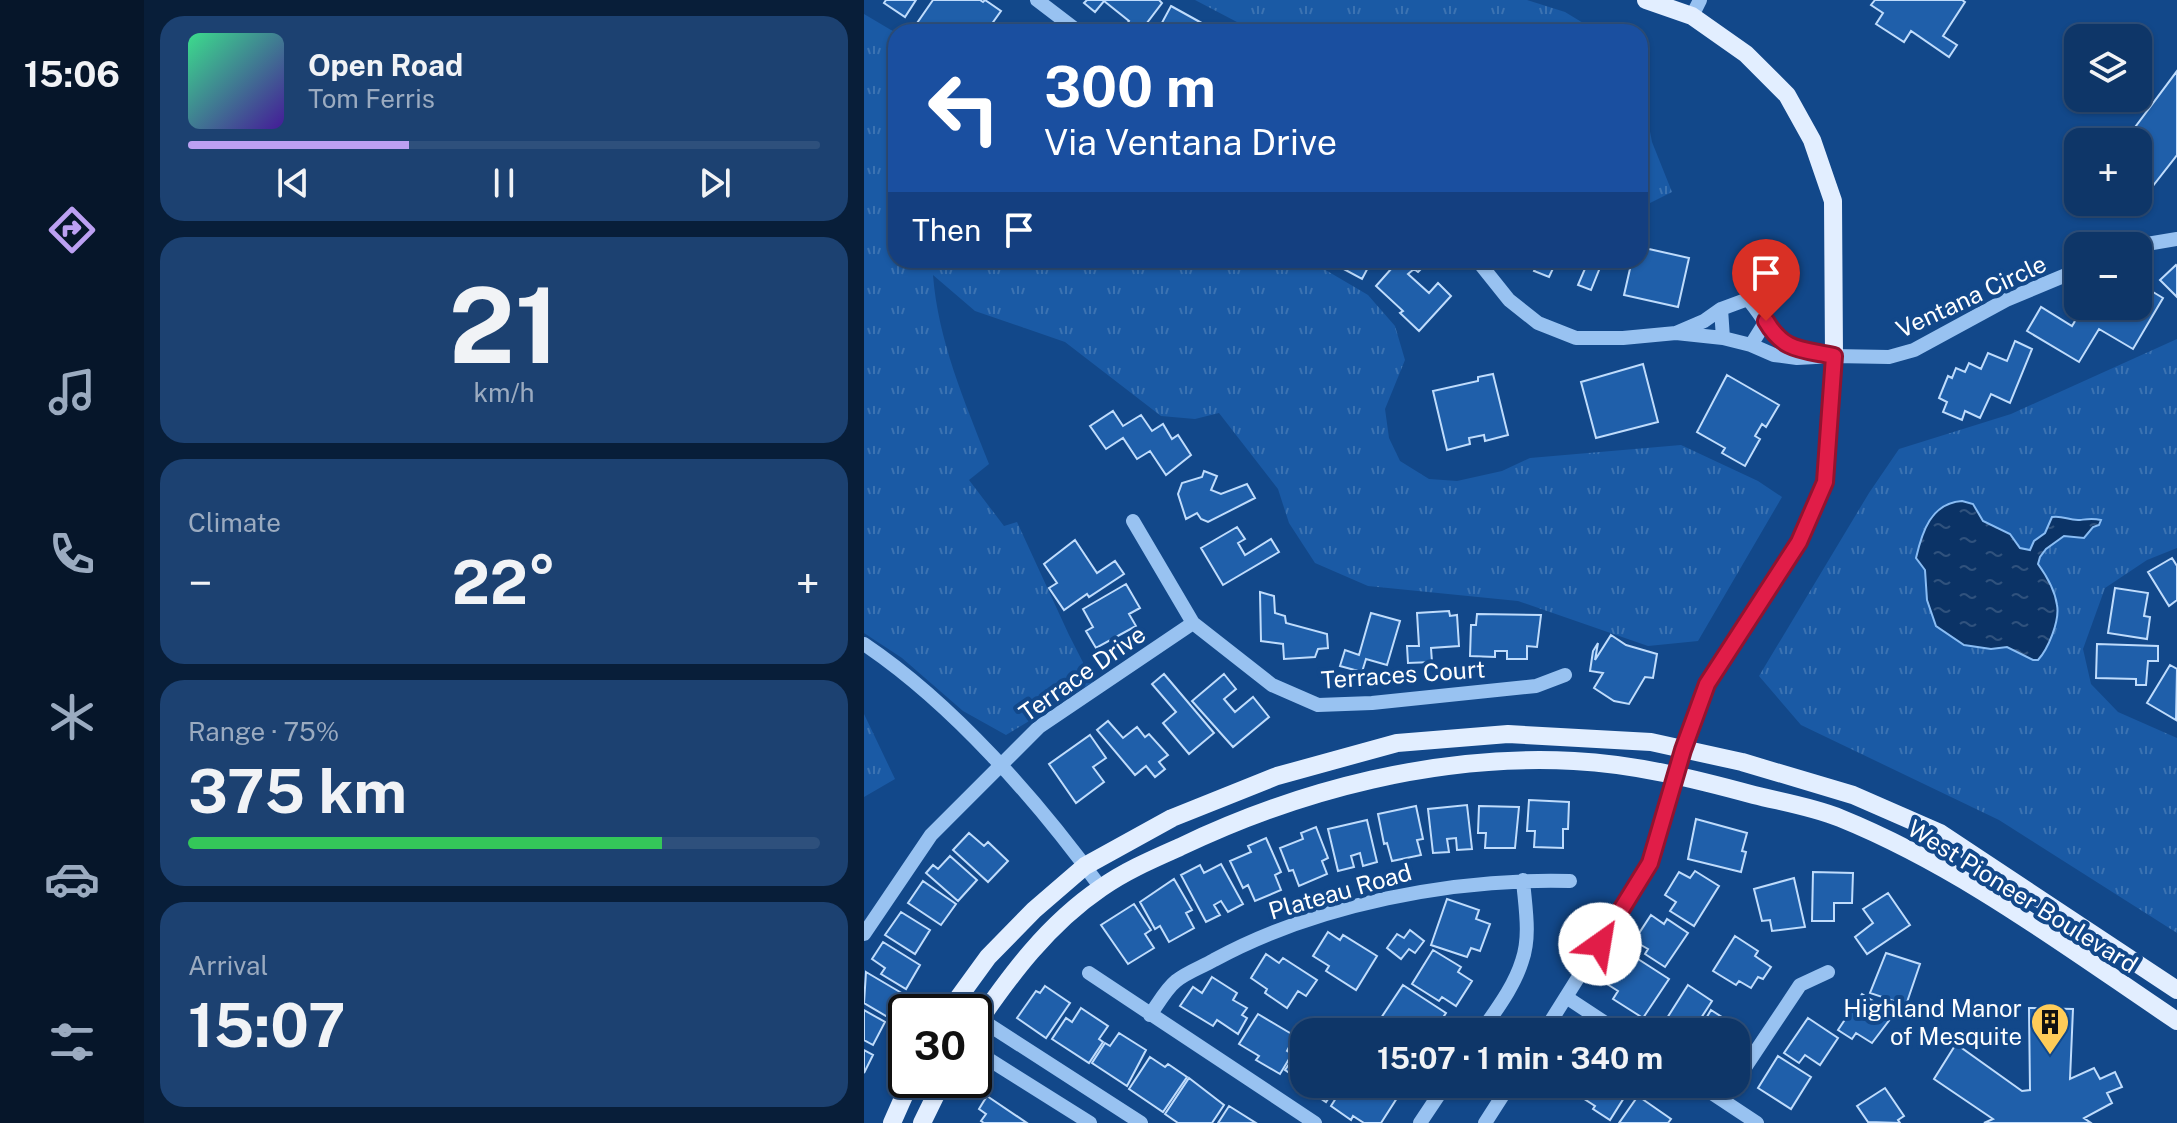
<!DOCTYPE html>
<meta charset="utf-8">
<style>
:root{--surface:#0e3668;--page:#1c4171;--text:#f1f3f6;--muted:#9babc0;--line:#2e507c;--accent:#bca0f2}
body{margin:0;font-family:"Public Sans",sans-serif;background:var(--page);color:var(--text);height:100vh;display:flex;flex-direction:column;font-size:30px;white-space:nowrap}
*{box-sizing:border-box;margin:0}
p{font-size:26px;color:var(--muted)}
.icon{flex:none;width:44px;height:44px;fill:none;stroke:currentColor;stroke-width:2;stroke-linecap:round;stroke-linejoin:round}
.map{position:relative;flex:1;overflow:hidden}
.sheet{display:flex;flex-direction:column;gap:16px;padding:16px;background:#081e39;width:720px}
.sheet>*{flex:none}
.top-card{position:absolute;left:24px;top:24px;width:760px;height:244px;border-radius:24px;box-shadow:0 2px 6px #0004,0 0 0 2px var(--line);background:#1a4fa0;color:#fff;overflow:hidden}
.tools{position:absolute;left:1200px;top:24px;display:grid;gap:16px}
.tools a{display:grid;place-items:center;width:88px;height:88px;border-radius:16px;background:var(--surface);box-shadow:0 2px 6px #0004,0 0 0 2px var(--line);font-size:40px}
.speed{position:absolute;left:24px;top:994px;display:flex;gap:16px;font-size:40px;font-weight:700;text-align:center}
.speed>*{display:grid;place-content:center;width:104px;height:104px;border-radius:50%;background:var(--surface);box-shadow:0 2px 6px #0004,0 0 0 2px var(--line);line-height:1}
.speed .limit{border:4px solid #111;border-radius:12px;background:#fff;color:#111}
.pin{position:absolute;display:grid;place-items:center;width:68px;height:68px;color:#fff;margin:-82px -34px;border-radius:50% 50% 50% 0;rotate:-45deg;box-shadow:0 0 8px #0007}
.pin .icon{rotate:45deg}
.me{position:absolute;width:88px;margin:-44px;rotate:32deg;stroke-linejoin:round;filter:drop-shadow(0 0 6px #0008)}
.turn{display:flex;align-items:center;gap:28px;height:168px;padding:0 24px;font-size:36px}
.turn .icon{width:104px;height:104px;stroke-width:2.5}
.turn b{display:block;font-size:56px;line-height:68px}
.then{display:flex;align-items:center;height:76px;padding:0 24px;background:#0003;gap:16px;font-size:30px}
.big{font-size:60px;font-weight:700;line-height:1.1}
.sheet .card{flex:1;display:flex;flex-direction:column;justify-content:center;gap:12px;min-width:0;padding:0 28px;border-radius:24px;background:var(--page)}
.sheet .dial{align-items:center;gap:0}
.dial b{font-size:104px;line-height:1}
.song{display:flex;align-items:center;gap:24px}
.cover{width:96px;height:96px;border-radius:12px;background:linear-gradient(135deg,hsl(150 70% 55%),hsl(260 70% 35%))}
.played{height:8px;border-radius:4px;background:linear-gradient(90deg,var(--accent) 35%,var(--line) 35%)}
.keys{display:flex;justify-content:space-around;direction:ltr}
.heat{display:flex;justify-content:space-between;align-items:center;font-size:44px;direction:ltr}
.charge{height:12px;border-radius:6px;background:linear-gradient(90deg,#34c759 75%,var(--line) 0)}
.trip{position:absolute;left:426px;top:1018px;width:460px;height:80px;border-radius:24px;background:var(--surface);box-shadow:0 2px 6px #0004,0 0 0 2px var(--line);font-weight:700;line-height:80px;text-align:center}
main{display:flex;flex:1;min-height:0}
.menu{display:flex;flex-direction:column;width:144px;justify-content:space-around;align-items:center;background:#06162a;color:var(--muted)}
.menu .icon{width:56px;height:56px}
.menu .selected{color:var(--accent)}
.menu b{font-size:36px;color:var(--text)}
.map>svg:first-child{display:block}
.grass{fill:url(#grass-tufts)}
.water{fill:url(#water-ripples);stroke:#8abdf4;stroke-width:2}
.building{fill:#1f5faa;stroke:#bfdcfc;stroke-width:2}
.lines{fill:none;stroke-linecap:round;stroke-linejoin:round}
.minor{stroke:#98c2f1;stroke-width:14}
.major{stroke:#e2eeff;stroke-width:18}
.route-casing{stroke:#92132f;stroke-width:20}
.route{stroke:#e11d48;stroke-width:14}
.labels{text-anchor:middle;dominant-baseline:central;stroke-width:8;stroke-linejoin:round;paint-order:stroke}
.street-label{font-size:24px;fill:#fff;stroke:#12488a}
.poi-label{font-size:24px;fill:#fff;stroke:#12488a;text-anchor:end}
</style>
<main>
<nav class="menu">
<b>15:06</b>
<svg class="icon selected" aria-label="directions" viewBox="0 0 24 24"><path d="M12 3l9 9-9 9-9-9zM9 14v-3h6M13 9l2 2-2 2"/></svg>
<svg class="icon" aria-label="music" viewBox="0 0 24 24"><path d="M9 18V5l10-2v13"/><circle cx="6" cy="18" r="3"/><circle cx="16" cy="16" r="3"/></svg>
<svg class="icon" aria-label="phone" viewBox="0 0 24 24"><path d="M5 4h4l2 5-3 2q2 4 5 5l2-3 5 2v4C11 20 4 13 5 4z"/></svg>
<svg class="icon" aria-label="climate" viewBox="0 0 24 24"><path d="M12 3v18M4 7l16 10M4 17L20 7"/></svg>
<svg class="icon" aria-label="car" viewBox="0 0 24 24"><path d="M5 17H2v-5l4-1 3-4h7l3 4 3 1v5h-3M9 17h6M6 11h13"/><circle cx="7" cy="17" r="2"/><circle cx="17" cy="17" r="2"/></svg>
<svg class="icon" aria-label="filters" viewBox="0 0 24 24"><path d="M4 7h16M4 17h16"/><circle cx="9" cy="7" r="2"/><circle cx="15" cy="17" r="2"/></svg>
</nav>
<section class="sheet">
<div class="card">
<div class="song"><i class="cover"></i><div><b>Open Road</b><p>Tom Ferris</p></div></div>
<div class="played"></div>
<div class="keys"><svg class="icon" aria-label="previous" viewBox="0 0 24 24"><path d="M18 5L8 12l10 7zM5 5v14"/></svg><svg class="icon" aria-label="pause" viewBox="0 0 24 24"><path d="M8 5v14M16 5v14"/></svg><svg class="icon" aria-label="next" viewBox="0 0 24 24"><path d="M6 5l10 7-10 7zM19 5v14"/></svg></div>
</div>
<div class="card dial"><b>21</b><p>km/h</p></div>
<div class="card"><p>Climate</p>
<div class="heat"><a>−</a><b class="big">22°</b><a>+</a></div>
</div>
<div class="card"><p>Range · 75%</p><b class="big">375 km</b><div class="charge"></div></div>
<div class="card"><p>Arrival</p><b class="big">15:07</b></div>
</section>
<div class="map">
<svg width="1313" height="1123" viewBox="0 0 1313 1123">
<defs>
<pattern id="grass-tufts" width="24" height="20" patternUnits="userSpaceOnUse" patternTransform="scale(2)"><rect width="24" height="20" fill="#1a5aa5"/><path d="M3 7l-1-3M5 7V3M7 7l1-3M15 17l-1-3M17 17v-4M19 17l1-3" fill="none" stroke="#3c73b2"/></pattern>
<pattern id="water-ripples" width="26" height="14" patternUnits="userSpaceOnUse" patternTransform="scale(2)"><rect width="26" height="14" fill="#0b3366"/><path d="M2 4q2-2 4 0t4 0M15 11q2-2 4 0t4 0" fill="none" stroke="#30527d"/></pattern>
</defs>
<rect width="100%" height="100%" fill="#12488a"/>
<path class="grass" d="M331,0H663L701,12L734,32H392Z
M0,14L32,33V260L448,262L504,295L531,326L541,360L521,409L525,438L536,461L565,479L593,481L638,471L666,458L817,445L894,481L918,497L834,641L784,646L654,601L504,586L451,563L425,523L414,489L355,413L331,419L297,416L201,342L111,311L69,275C74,340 100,400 125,464L105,480L140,526L153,522L205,635L229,682L142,735L99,711L38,658L0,633Z
M776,79L788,142L808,192L776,208Z
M1313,339V548L1283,560L1241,588L1219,649L1227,684L1254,712L1313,738V933L1135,820L937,725L895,676L1005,493L1035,449L1147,414Z
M0,714L31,779L0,797Z"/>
<path class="water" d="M1098,501L1109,504L1119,521L1146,534L1156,548L1166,550L1170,541L1181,533L1188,517C1199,515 1205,521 1216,520C1224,519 1228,518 1237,520L1235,525L1229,527L1220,538L1200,536L1182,549L1176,557L1174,564C1182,575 1191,591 1193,605C1196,621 1184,649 1174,660H1169L1143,647L1127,649L1100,645L1072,626L1063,600L1061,570L1052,558C1058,532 1067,503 1098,501Z"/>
<path class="building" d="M22,0H52L41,17L20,3Z
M69,0H116L119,2L121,0L137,11L122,32H60L51,26Z
M223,0H295L298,3L276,32H257L265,21L240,1L231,12L220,3Z
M1011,0H1098L1101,2L1079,36L1093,45L1085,57L1047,31L1040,42L1012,24L1019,13L1007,5Z
M307,6L354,32H293Z
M145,24L157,32H139Z
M1313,71V155L1274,205L1269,202H1274V142H1260Z
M776,247L825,258L814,307L760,295L768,260H776Z
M463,260H508L498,279Z
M535,260H553L560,266L554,272L550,269L544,274L565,293L574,283L587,296L555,331L536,313L539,311L512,286Z
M675,260H703L701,266L692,262L685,277L670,271Z
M712,260H739L727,290L714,285L723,264Z
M1312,265L1313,266V297L1296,280Z
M1279,286L1299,298L1269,349L1235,329L1215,362L1163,331L1177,307L1208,326L1220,306H1235L1241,309L1243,306H1274V294Z
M1151,341L1168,349L1146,403L1127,394L1116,418L1101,411L1098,420L1079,412L1083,402L1075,398L1084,376L1088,378L1092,368L1101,372L1105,363L1117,369L1124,353L1143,361Z
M779,364L794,422L732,438L717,382Z
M629,374L644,435L621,441L620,435L605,438L606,444L583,450L569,391L614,381V377Z
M863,375L915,405L902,427L898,424L891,436L896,439L881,466L858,453L861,448L833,432Z
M249,411L259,426L277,415L288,431L299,424L308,439L314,435L327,455L302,475L286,451L273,459L259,438L242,449L226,426Z
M340,471L353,476L347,490L357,494L383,484L391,498L344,522L337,519L333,513L322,519L314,494L318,483L338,477Z
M373,527L381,539L374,543L381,555L407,539L415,552L359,585L337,548Z
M211,540L233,573L251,561L260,574L225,597L223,594L200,610L185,588L193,583L180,564Z
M1308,558L1313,566V600L1305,606L1284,572Z
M262,584L276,608L265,614L272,626L232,648L222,631L229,627L219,609Z
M1251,588L1284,593L1280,616L1286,617L1283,639L1244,633Z
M396,592L410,596L411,613L421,616L422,623L463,634L464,648L454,649L451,657L420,659L419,644L397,641Z
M585,611L586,616L593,615L595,646L567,648L568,662L544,663L543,646H555L553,613Z
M507,613L536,621L523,665L502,659L498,672L476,666L481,650L495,655Z
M613,614L677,615L673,647L663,646V659H643V651H631V657L606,656L607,625H612Z
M747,635L762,645L793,654L789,678L781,677L765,704L750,701L730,688L739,673L726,671L729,651L734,643L731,660Z
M1233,644L1294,646V661H1284L1282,685H1272V679L1232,678Z
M1306,665L1313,669L1312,720L1283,703Z
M300,674L350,733L325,754L299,723L312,712L288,684Z
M360,674L372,689L360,699L371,712L389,697L405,717L369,747L328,701Z
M244,721L259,738L273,727L281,737L285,734L304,755L295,762L301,769L291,777L282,766L271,775L233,730Z
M226,735L242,758L229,767L240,782L212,803L185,764Z
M665,800L705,802L704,829H699V848L670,847L671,831H663Z
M603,805L608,849L593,850L592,838L583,839L585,852L569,853L564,809Z
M552,806L559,839L553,840L557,855L528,861L523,843L520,844L514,814Z
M615,806L655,807L651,848H621L622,833H614Z
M832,819L883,833L878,851L882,852L877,872L824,859Z
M503,820L513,862L499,866L496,853L487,856L490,867L474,871L464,829Z
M452,827L464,858L458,861L463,874L435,886L429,870L425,871L416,848L439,839L437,833Z
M105,833L120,846L124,842L144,861L124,882L89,850Z
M402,838L417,872L411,875L417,890L391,901L384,885L379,888L366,861L387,852L384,846Z
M86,856L113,880L94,901L62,873L69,865L74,869Z
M357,864L379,904L364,912L357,901L350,905L356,915L342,922L317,875L336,865L340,873Z
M831,871L855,886L830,926L806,911L812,902L801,895L815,872L826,878Z
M949,872L989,873L988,903H970V921H948Z
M930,878L941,927L908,931L906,920L898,921L890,889Z
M310,879L328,910L322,913L330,928L305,942L296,926L291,929L276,902Z
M59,881L92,904L77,925L44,903Z
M1024,893L1046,925L1003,954L991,937L1009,923L999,909Z
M583,899L615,910L612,919L626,924L616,951L607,948L603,957L567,945Z
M270,904L287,930L281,934L290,948L264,964L237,925Z
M37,912L66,930L51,954L21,935Z
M787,915L800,924L803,919L824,933L801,967L781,954L784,949L770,941Z
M546,930L560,941L551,953L545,949L537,959L523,948L533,934L540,938Z
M464,932L476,940L479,935L513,956L492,990L462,971L465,966L449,956Z
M871,936L894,951L891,956L907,967L899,979L894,977L887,988L875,981L872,985L849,971Z
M19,942L56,965L42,989L17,974L21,968L8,959Z
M569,950L597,967L594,972L608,981L592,1006L578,997L575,1001L548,984Z
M1022,953L1056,964L1042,1005L1006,993Z
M402,954L415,963L419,958L453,980L442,996L434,991L423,1008L401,993L403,989L387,978Z
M774,959L805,979L779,1018L749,999L754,991L743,984L758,960L769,967Z
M2,972L41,995L27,1019L0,1003Z
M348,977L373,993L369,1000L383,1008L378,1015L383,1018L374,1034L353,1020L349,1026L316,1006L329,987L338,993Z
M539,985L582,1013L574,1025L563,1019L558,1026L567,1032H538L517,1018Z
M824,985L848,1001L828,1032H816L818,1026L814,1032H808L798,1026Z
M181,986L206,1003L182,1038L153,1018L172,991L176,993Z
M998,994L1030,1014L1008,1043L992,1033L988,1039L974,1030Z
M217,1008L244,1026L235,1039L239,1042L225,1063L188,1039L202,1018L208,1022Z
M1165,1008L1209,1009L1206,1079L1230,1068L1236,1079L1251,1072L1258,1087L1243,1093L1248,1103L1220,1118L1227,1123H1120L1129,1119L1070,1079L1092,1044L1158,1091L1166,1090Z
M0,1010L21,1022L9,1045L0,1040Z
M847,1010L872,1026L868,1032H834Z
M394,1014L431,1036L423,1051L428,1054L416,1074L392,1060L395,1056L375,1044Z
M944,1018L974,1038L956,1065L941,1055L935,1063L920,1053Z
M514,1022L528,1032H507Z
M255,1033L282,1050L263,1086L228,1063L241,1043L246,1046Z
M440,1042V1083L421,1070Z
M0,1050L9,1055L0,1073Z
M914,1056L947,1077L927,1109L894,1088Z
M286,1057L301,1067L304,1064L323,1077L299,1112L265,1089Z
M325,1078L360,1105L348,1123H314L301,1114Z
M442,1084H474L462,1102L441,1088Z
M481,1084H510L533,1098L517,1123H500L489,1116L487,1120L467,1106Z
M685,1084H757L756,1089L763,1093L746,1120L729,1109L731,1106L700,1086L697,1091Z
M1021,1088L1040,1116L1034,1120L1036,1123L1004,1122L993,1106Z
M123,1096L163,1123H120L117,1121L122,1114L115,1109Z
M774,1096L807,1119L804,1123H755Z
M365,1106L392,1123H354Z"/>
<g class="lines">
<path class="minor" d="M173,0L215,32
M828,16L836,0
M1271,246L1313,239
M613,260L645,300L674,323L712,338H759L812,333L840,321L857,309
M902,321L887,345L859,338L857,309L884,299C910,331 907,343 950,352
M812,333L859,338
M887,345L910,355L933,358L970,356L1025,357L1050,350L1142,300L1214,270
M269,521L329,623L408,685L454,705L508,703L672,686L701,675
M0,644C89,704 174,801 237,888
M0,934L67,835L175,727L329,623
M225,973L451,1123
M702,997L755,1032
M286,1015C294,1004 302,989 312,981C323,972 338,967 350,960C453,904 590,878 706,881
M116,1019L277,1123
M617,1032C632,1010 650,987 658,961C667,936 661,906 659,880
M680,1032L786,863L813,775
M110,1050L226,1123
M872,1081L936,985L964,972
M834,1084L893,1123
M556,1123L582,1084
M621,1123L646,1084"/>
<path class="major" d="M782,0L828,16L882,54L923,95L948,140L969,201L970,356L961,482L935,542L843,684L816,760
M84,1012L124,957L170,910L221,866L308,818L413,776L533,743L644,734L787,742L878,762L989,795L1076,833L1313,990
M110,1028C146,975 184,924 237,888C261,871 289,859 316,847C437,789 575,754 710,761C771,764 831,779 890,795C918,802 949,807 976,818C1097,867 1204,948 1313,1021
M28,1123L47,1080
M58,1123L79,1080"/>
</g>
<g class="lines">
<g class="route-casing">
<path id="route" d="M736,944L786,863L819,750L843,684L935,542L961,482L970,356C938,349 920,352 902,321"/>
</g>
<use href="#route" class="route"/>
</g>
<defs>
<g id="building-pin" transform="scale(2)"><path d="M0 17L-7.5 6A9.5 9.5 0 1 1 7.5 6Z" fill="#ffcc58" stroke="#12488a"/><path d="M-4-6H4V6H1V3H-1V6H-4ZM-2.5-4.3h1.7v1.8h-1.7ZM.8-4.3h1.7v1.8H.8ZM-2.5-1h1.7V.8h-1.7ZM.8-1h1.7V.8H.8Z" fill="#111"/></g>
</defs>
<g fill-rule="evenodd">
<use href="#building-pin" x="1186" y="1022"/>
</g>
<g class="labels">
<g class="street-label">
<text transform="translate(1107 296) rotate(-25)">Ventana Circle</text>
<text transform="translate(218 673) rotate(-35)">Terrace Drive</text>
<text transform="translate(539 674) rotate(-4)">Terraces Court</text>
<text transform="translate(476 891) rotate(-16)">Plateau Road</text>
<text transform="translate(1159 896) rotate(32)">West Pioneer Boulevard</text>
</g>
<g class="poi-label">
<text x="1158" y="1008">Highland Manor<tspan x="1158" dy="28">of Mesquite</tspan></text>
</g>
</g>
</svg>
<div class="tools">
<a><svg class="icon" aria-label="layers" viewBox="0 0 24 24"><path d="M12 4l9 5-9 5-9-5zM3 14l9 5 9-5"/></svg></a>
<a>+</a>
<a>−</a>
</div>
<div class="speed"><div class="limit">30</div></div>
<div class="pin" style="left:902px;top:321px;background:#d93025"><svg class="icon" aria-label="arrive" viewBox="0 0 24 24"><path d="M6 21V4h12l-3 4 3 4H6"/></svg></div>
<svg class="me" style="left:736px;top:944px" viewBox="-20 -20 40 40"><circle r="19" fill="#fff"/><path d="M0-13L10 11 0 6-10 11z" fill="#e11d48"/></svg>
<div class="trip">15:07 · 1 min · 340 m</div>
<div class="top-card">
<div class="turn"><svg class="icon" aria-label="left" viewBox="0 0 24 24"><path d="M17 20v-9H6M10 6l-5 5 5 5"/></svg><div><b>300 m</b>Via Ventana Drive</div></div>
<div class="then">Then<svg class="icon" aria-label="arrive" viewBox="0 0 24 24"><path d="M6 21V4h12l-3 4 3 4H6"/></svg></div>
</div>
</div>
</main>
